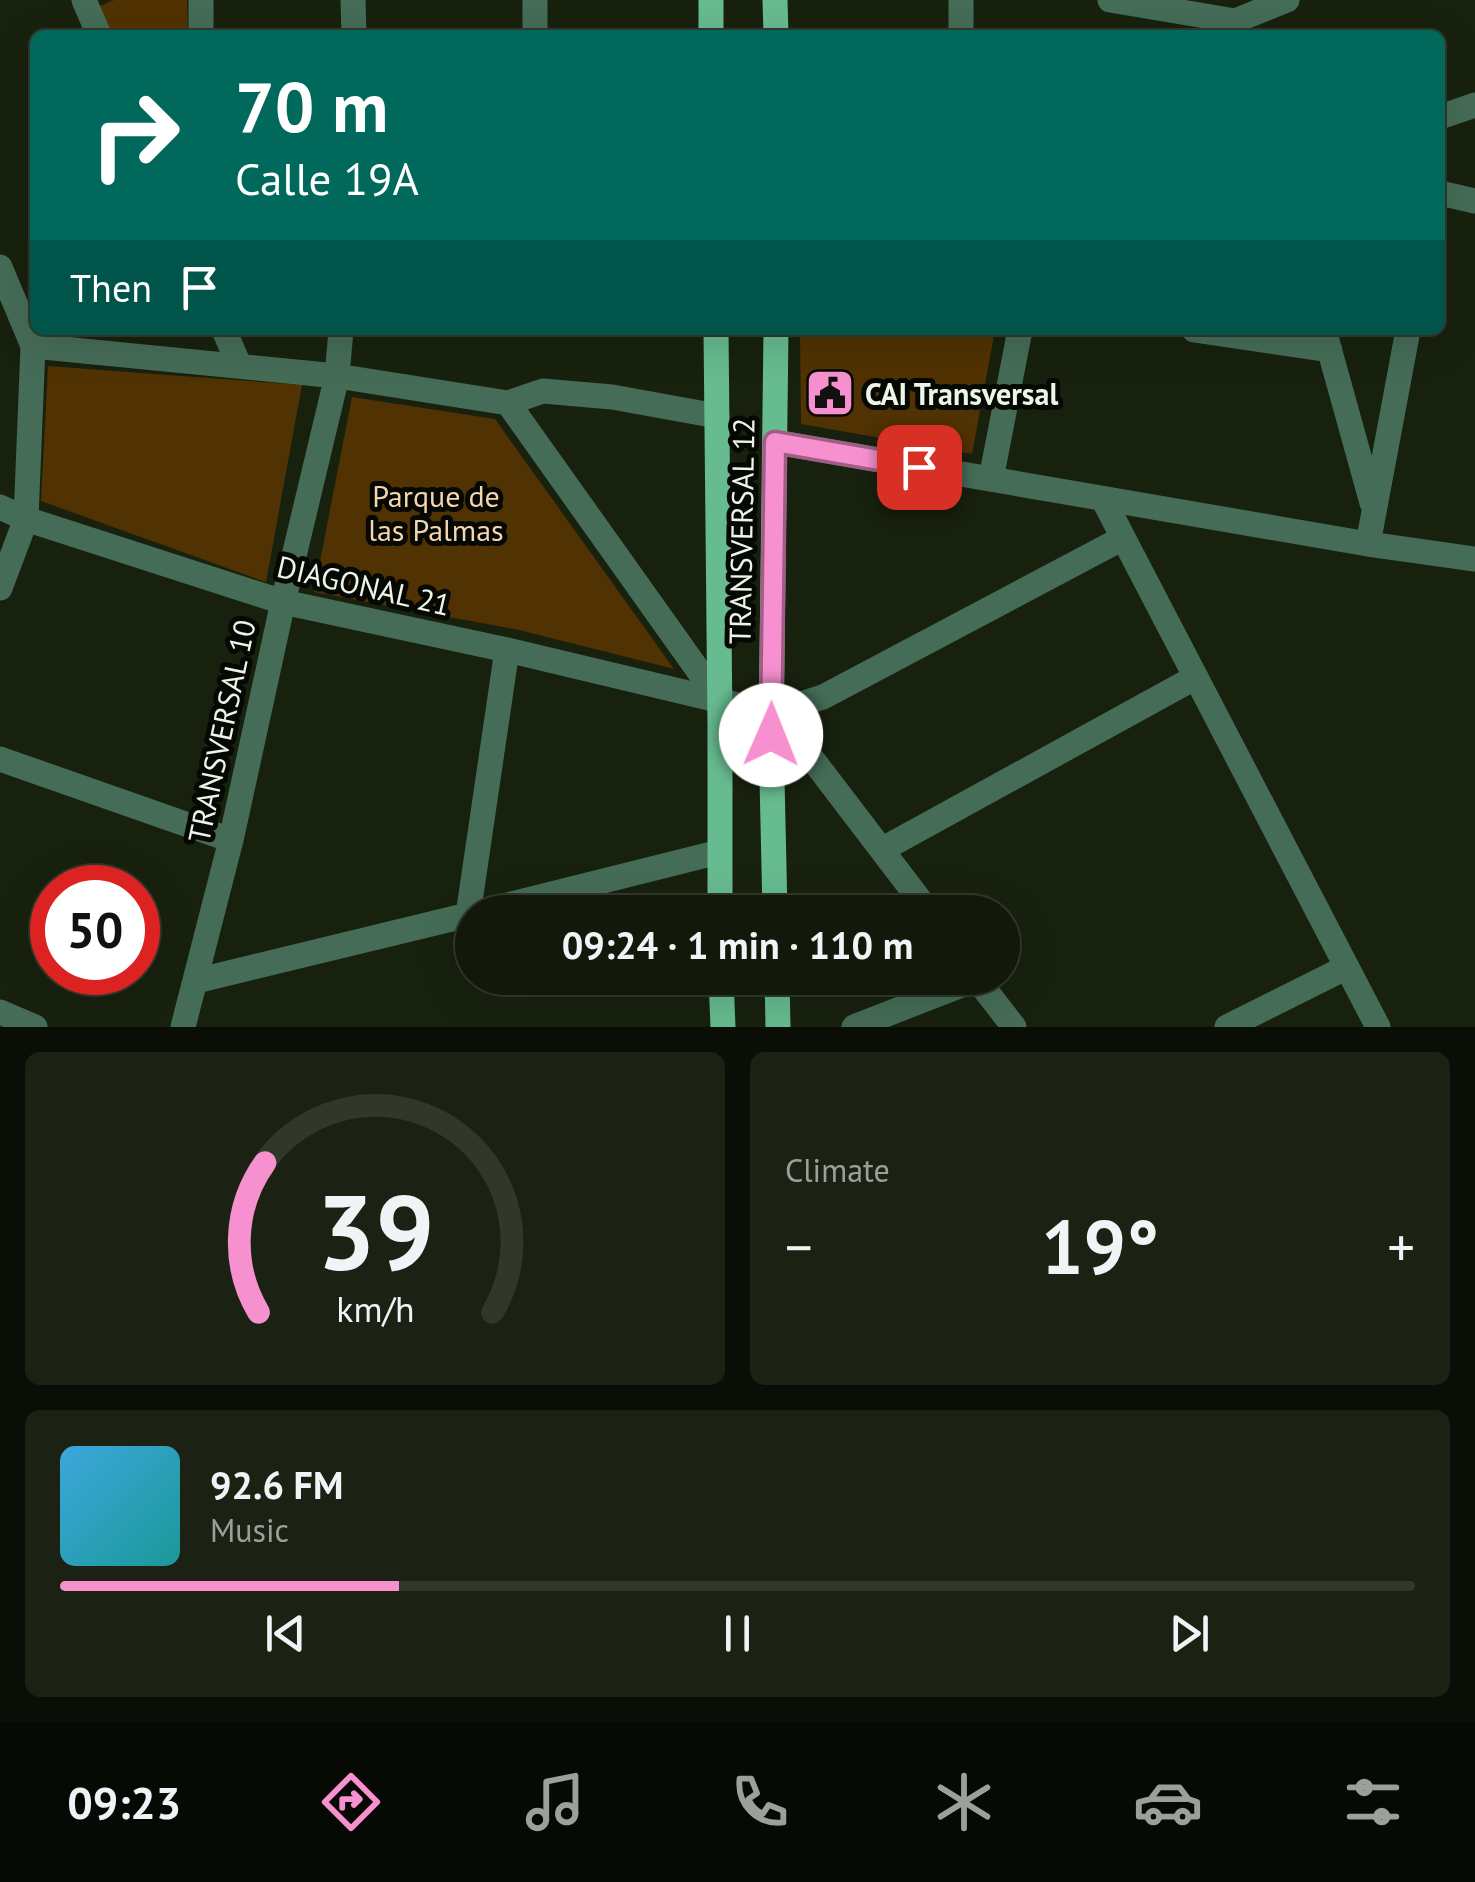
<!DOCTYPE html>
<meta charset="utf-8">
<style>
:root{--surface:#12190a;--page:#1b2213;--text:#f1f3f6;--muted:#9ca09c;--line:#31382b;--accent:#f690cf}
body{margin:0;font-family:"PT Sans",sans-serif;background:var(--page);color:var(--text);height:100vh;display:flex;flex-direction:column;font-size:38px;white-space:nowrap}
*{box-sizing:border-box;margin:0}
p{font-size:32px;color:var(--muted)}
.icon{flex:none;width:55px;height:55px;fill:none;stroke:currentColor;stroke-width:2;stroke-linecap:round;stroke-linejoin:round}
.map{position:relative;height:1027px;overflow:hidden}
.sheet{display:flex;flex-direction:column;gap:25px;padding:25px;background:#0a0e06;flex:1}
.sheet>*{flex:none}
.hud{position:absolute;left:30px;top:30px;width:1415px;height:305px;border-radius:15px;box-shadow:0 10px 40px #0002,0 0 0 2px var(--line);background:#00695c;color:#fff;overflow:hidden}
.speed{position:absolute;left:30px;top:865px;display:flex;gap:20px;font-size:50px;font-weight:700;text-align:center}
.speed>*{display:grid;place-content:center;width:130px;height:130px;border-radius:50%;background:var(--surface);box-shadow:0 10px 40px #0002,0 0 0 2px var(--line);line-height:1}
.speed .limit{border:15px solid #d22;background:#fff;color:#111}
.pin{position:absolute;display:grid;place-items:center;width:85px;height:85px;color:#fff;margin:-42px;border-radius:20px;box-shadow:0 5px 15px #0006}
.me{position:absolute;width:110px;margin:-55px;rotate:1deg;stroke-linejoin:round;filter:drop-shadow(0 0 8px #0008)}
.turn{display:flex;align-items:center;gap:35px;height:210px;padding:0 40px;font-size:45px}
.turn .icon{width:130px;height:130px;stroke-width:2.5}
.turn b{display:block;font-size:70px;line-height:85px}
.then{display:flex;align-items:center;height:95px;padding:0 40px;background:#0003;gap:20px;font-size:38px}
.big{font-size:75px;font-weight:800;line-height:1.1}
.sheet .card{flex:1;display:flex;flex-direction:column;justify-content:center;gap:15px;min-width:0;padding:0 35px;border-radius:15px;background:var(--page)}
.sheet .dial{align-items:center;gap:0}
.dial svg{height:260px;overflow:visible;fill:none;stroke:var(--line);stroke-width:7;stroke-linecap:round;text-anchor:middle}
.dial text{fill:var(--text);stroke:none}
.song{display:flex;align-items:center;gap:30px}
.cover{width:120px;height:120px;border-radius:15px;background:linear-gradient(135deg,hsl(200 70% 55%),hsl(180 70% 35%))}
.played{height:10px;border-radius:5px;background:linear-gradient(90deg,var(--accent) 25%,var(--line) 25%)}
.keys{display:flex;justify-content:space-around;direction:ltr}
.heat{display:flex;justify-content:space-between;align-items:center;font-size:55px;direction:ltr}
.sheet .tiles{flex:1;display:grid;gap:25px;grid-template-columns:1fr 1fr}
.card:last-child{grid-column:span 2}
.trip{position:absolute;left:455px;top:895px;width:565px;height:100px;border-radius:50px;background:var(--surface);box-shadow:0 10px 40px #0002,0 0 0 2px var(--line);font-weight:800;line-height:100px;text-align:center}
.tab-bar{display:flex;height:160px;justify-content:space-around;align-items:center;background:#070a04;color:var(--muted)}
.tab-bar .icon{width:70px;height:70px}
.tab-bar .current{color:var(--accent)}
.tab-bar b{font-size:45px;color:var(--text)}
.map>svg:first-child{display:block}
.green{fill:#513202}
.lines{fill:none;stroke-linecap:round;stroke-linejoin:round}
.minor{stroke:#456c57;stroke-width:25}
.major{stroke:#67bb90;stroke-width:25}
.route-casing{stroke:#a05e87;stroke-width:25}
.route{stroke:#f690cf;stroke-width:18}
.labels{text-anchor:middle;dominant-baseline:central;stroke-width:10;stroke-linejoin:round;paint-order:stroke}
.poi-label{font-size:30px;font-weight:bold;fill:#edf4e8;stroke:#060903;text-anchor:start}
.park-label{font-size:30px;fill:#f5d5af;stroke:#060903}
.street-label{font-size:30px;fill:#edf4e8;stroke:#060903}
</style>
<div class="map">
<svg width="1475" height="1027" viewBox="0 0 1475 1027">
<rect width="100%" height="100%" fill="#18210e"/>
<path class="green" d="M114,0H187L188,35H112L100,6Z
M800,330H995L972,454L801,424Z
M48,366L302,385L266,582L41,501Z
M352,397L495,419L674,669L519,630L314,592Z"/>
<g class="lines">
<path class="minor" d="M84,0L99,35
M353,0L354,35
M1110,0L1235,21L1287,0
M201,35V0
M535,35V0
M961,35V0
M1440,117L1475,105
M1440,193L1475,201
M0,267L33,346L26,519L0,588
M224,330L239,365
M1194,330L1330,350
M1324,330L1372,503
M33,346L337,376L508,403L543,391L612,397L717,416
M508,403L720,701
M775,442L1368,544L1475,559
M991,479L1020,330
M1103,499L1378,1027
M0,507L26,519L283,602L507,650L772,713
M1368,544L1408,330
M772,713L823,697L1123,538
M772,713L810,756L929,912
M0,759L231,840
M883,849L1196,677
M480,912L719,852
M468,915L507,650
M976,978L1014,1027
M196,981L472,914
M0,1012L35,1027
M183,1027L231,840L283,602L337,376L341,330
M854,1027L977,979
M1227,1027L1347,967"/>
<path class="major" d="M711,0V35
M775,0L776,35
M716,330L720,725V912
M775,912L771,735L776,330
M721,978L723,1027
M777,978L778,1027"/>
</g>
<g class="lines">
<g class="route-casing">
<path id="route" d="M771,735L775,442L919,467"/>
</g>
<use href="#route" class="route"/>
</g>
<defs>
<g id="civic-square" transform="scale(2.5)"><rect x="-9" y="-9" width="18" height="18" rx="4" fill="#f690cf" stroke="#060903"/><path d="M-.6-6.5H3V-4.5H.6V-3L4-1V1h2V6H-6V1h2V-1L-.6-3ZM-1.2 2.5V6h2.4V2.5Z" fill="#111"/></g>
</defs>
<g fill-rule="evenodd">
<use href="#civic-square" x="830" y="393"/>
</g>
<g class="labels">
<g class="poi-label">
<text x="865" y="393">CAI Transversal</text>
</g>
<g class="park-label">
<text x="436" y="495">Parque de<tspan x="436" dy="34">las Palmas</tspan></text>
</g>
<g class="street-label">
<text transform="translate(741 531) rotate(-89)">TRANSVERSAL 12</text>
<text transform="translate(364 585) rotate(13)">DIAGONAL 21</text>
<text transform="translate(221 731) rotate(-78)">TRANSVERSAL 10</text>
</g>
</g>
</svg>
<div class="speed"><div class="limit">50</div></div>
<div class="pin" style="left:919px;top:467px;background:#d93025"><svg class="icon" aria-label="arrive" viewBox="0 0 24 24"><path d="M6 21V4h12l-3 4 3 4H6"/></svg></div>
<svg class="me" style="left:771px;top:735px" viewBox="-20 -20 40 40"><circle r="19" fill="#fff"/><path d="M0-13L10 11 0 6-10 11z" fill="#f690cf"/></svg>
<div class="trip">09:24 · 1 min · 110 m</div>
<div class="hud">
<div class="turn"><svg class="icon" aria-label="right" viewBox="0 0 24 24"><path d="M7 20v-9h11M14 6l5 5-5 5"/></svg><div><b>70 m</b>Calle 19A</div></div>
<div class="then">Then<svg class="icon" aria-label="arrive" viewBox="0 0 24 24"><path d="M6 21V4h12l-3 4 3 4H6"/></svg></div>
</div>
</div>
<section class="sheet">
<div class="tiles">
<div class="card dial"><svg viewBox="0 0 100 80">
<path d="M14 69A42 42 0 1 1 86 69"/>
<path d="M14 69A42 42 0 0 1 16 23" stroke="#f690cf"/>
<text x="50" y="56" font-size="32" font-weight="700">39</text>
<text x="50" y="72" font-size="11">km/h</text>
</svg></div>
<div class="card"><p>Climate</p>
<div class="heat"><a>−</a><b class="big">19°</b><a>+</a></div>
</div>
<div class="card">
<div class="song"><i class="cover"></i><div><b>92.6 FM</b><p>Music</p></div></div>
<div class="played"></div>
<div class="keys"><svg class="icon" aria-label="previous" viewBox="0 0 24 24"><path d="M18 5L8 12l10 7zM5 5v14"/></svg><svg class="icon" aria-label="pause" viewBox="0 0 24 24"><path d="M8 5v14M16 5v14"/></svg><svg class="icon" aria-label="next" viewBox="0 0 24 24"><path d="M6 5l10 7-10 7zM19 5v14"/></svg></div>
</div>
</div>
</section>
<nav class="tab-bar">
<b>09:23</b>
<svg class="icon current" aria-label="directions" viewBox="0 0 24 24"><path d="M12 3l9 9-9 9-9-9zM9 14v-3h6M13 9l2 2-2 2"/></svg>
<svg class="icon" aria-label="music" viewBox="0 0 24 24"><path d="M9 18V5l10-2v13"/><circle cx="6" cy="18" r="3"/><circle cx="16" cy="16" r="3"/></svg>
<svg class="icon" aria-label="phone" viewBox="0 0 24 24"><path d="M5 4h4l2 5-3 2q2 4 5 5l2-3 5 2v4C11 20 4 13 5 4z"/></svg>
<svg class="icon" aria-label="climate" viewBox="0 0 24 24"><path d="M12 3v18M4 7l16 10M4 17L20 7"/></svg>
<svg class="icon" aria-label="car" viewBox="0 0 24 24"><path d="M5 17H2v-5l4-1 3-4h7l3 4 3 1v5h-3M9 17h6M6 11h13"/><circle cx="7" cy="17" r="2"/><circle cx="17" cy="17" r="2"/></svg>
<svg class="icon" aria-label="filters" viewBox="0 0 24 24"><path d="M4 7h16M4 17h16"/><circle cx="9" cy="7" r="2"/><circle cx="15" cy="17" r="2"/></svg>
</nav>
